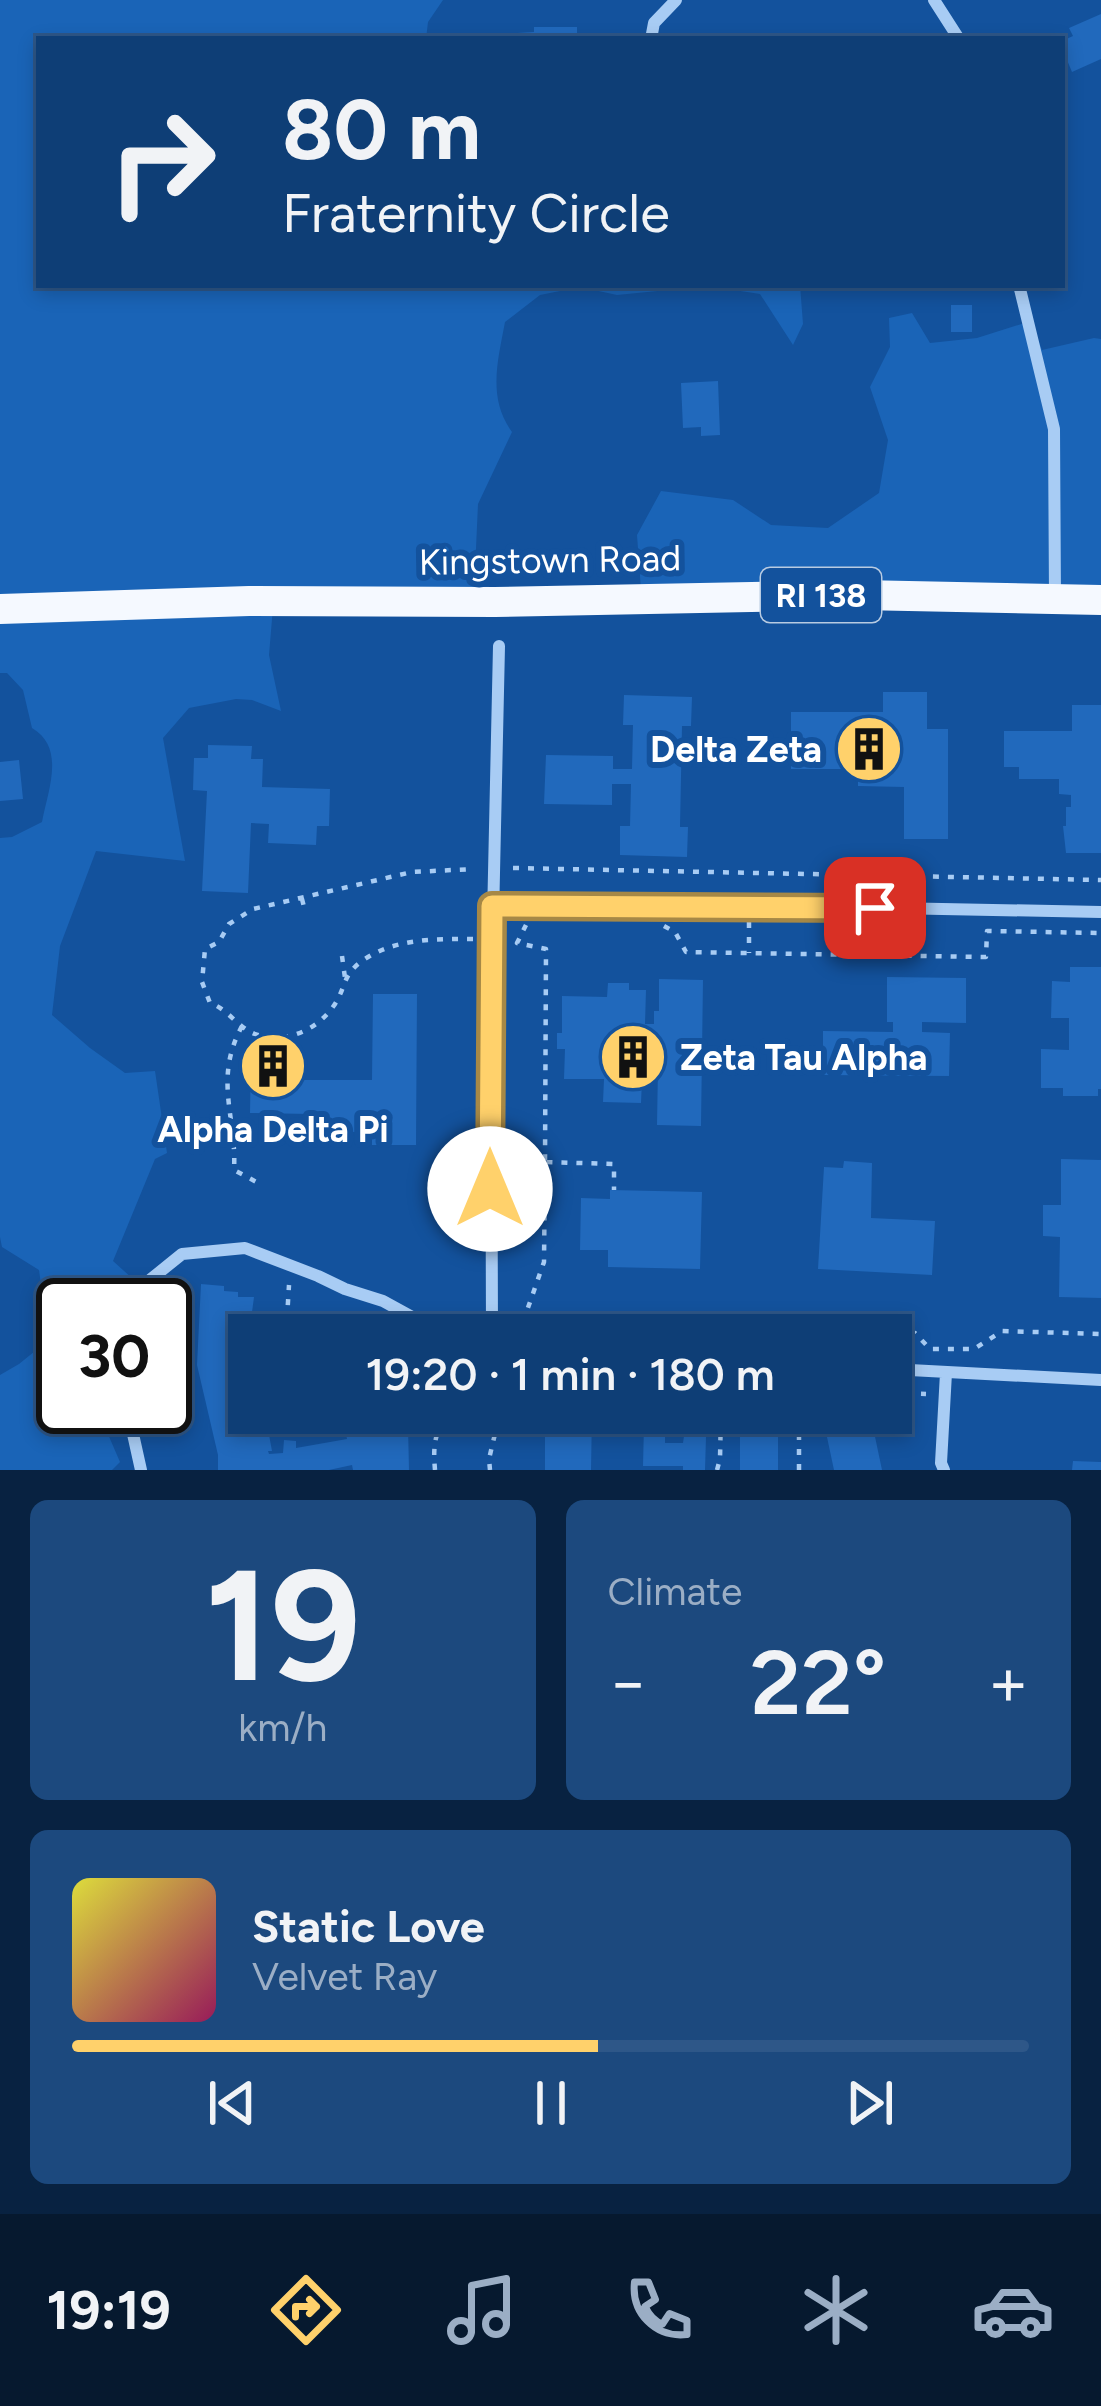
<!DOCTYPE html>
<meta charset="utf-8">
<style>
:root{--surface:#0e3e76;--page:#1c497e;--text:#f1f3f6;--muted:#9baec5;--line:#2e5788;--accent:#ffd16b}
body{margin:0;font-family:Figtree,sans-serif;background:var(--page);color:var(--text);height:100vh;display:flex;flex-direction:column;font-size:45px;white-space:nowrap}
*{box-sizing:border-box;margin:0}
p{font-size:39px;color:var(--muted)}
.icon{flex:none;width:66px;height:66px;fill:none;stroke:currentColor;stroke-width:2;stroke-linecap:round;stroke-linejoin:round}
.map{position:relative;height:1470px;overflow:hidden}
.details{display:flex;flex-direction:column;gap:30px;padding:30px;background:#082241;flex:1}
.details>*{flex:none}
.banner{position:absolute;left:36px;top:36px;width:1029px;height:252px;border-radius:0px;box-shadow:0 6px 18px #0003,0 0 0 3px var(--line);background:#0e3e76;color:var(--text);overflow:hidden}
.speed{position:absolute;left:36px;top:1278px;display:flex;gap:24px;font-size:60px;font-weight:700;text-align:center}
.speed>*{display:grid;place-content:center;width:156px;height:156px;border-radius:50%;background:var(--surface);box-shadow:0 6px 18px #0003,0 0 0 3px var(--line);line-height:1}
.speed .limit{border:6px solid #111;border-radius:18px;background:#fff;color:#111}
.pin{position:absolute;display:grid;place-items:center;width:102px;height:102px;color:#fff;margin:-51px;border-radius:24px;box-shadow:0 6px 18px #0006}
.me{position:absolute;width:132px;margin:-66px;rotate:0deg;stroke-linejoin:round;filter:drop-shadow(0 0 9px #0008)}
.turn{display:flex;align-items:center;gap:42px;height:252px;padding:0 48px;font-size:54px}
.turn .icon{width:156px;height:156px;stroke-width:2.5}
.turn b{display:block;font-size:84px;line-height:102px}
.big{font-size:90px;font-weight:600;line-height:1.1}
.details .card{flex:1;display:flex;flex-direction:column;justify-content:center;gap:18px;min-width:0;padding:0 42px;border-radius:18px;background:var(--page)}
.details .dial{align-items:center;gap:0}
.dial b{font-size:156px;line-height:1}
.song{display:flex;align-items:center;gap:36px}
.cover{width:144px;height:144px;border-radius:18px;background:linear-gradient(135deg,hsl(60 70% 55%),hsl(330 70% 35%))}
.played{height:12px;border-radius:6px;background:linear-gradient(90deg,var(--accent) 55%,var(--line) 55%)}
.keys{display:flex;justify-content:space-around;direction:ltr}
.heat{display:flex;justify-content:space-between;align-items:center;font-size:66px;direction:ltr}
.details .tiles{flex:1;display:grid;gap:30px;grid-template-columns:1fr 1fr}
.card:last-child{grid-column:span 2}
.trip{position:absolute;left:228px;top:1314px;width:684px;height:120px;border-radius:0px;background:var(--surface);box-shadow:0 6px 18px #0003,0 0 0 3px var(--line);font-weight:600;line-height:120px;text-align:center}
.menu{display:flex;height:192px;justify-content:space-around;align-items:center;background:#06192f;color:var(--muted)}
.menu .icon{width:84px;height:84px}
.menu .active{color:var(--accent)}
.menu b{font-size:54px;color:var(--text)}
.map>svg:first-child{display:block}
.green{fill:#1a64b7}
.building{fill:#2169bc}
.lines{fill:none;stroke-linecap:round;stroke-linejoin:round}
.path{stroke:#a8ccf4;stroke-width:4.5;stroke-dasharray:6 9;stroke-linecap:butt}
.minor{stroke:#a8ccf4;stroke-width:12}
.primary{stroke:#f5f9ff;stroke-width:30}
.route-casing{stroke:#a68846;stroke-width:30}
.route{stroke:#ffd16b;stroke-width:21}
.labels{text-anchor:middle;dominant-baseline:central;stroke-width:12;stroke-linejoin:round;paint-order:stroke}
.shield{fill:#13529d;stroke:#b8cbe2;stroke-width:3}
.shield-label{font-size:33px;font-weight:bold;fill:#fff}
.street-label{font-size:36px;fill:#fff;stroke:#13529d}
.poi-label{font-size:36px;font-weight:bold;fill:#fff;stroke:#13529d;text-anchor:end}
</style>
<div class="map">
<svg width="1101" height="1470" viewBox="0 0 1101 1470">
<rect width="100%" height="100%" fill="#13529d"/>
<path class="green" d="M0,0H443L428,22L426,39H39V285H800L803,324L793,345L760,294L708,286L617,295L580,287L540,295L505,322C498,360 487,398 512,432L478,504L474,593L274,595L269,655L281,711L252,700L236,699L189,708L163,738L185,861L96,851L60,946L52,1015L90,1048L125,1073L155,1071L167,1153L155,1159L113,1261L133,1279L105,1305H63V1407H99L101,1418L120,1462L112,1470H0V1375L19,1364L45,1343L46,1321L39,1270L2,1247L0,1237V838L12,837L42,822C48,790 66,748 32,728L23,690L7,673H0Z
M912,313L930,343L977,338L1031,321L1042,350L1094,338L1101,339V595L641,590L637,535L661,491L733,500L771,525L828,528L879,493L888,440L870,387L890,347L889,318Z"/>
<path class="building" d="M1101,14V59L1072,72L1062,48V41L1073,36L1069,28Z
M534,27H577V39H517V33L534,32Z
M951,305H972V332H951Z
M718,381L720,435L701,436V427L683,428L681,383Z
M883,692H927V729H948V839H904V787L858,786V769H791V712H883Z
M624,695L692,697L691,726H682L680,827H688L687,857L620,855V826H630L631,784H612V805L544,804L546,755L613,756V769H632L633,725H623Z
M1072,705H1101V853H1066L1063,826H1066V807H1071V795L1059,794V779H1019V767H1004V731H1072Z
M208,745L252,746L251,759H263L262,787L330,789L329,826H317L316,845L268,843L269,824L251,823L248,893L202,891L207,791L193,790L194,758H208Z
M19,760L23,799L0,801V762Z
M1070,967H1101V1089H1098V1096H1063V1088H1041V1049L1069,1050V1018H1051L1052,981L1070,982Z
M887,977L966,978V1023L922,1022V1032L950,1033L949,1076L823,1075V1031L893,1032V1022H887Z
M659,979L703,980L701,1126L657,1125L658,1066H651V1080H642L641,1103L603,1102L604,1079H564L565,1049H557V1033H562V996L607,997L608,983H629V990H646L645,1024H654V1011H659Z
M373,994H417L416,1145H372V1114H360V1132H310L311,1114L250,1113L251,1052L296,1053V1080H372Z
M1061,1159L1101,1160V1298L1059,1297L1060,1237L1043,1236V1205H1061Z
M844,1161L872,1163L871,1218L935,1221L932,1275L818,1269L824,1167L843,1168Z
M610,1190L702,1192L700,1269L608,1267V1250H580L581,1198L610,1199Z
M201,1284L224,1286V1291L238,1292V1297H254L249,1335V1413H265L272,1451H268L269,1454L283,1453L284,1440L296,1441V1448L347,1439L342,1413H396L399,1428L408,1426L409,1470H353L352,1465L329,1470H218V1455L197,1365Z
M545,1413H592L591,1470H545Z
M840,1413H870L882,1470H834L824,1423L841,1419Z
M644,1424H665V1443H683L684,1436L706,1437L705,1470H683V1466H643Z
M740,1435H778V1470H740Z
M1073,1461L1101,1462V1470H1072Z"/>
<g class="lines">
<path class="path" d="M513,868L1101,880
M302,899L305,911
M749,922V953
M526,925L517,943L546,949L545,1162
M664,926L675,932L686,952L986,957L987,931L1101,933
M473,939C436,939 397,938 365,959C342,974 347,985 335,1004C318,1030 285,1045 255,1034C237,1027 228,1009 210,1003L202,982L205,949L219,942L229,924L253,909L412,872L474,869
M342,956L345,978
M242,1026C213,1080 237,1116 234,1170L262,1185
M525,1314L692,1335
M523,1322L544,1262L545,1162L614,1164V1190
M286,1335L289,1285
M776,1335L808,1327L915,1333L930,1349H974L1002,1331L1101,1334
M891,1393L926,1394
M281,1430L282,1413
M722,1430L739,1413
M435,1470C433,1447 434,1433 448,1413
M490,1470L489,1459L500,1413
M717,1470L720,1459L721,1413
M799,1470V1413"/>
<path class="minor" d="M934,0L959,39
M651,39L654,23L676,0
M1019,285L1054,429L1055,598
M492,906H790L1101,912
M129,1305L151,1279L182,1254L245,1248L318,1276L345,1289L383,1301L414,1318L498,1335
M492,1334L491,1009L499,646
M891,1369L1101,1380
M127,1407L141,1470
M944,1470L941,1463L946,1373"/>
<path class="primary" d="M0,609L249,601L495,602L860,595L1101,600"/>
</g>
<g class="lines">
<g class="route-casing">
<path id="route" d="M490,1189L492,906L875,908"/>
</g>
<use href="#route" class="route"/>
</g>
<defs>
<g id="building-disc" transform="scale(3.45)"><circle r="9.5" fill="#ffd16b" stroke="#13529d"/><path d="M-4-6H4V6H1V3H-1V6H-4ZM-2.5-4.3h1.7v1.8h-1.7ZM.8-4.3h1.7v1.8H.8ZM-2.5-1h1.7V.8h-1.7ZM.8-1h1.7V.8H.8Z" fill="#111"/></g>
</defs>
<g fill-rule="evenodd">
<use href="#building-disc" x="869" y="749"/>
<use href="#building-disc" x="633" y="1057"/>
<use href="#building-disc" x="273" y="1066"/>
</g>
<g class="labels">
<rect class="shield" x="761" y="568" width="120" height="54" rx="9"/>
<g class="shield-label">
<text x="821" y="595">RI 138</text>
</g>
<g class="street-label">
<text transform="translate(550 560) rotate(-1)">Kingstown Road</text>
</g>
<g class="poi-label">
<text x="822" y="749">Delta Zeta</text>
<text x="680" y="1057" text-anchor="start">Zeta Tau Alpha</text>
<text x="273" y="1129" text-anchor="middle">Alpha Delta Pi</text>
</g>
</g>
</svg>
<div class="speed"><div class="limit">30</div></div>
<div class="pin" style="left:875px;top:908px;background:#d93025"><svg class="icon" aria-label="arrive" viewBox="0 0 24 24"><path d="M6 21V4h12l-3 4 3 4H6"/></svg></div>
<svg class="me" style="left:490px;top:1189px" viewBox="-20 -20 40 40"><circle r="19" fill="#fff"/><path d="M0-13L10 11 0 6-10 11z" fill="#ffd16b"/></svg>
<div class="trip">19:20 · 1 min · 180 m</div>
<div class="banner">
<div class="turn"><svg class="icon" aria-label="right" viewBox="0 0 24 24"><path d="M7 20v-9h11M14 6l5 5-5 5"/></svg><div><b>80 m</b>Fraternity Circle</div></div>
</div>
</div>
<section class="details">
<div class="tiles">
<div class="card dial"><b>19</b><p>km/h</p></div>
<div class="card"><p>Climate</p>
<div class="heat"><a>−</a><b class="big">22°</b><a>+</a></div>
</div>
<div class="card">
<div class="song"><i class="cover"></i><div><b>Static Love</b><p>Velvet Ray</p></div></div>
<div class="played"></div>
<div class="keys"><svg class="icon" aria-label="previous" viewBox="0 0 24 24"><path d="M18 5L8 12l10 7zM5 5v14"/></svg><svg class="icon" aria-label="pause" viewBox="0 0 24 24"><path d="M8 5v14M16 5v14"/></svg><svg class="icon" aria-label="next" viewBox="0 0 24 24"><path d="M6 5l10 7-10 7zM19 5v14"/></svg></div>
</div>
</div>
</section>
<nav class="menu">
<b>19:19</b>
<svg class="icon active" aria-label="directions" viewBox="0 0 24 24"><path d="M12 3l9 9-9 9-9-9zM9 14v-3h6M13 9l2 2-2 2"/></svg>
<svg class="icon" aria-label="music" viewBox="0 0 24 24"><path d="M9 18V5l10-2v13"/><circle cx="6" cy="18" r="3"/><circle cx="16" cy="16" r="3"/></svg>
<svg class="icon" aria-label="phone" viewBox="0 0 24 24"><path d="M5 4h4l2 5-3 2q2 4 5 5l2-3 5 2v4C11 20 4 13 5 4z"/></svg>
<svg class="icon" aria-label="climate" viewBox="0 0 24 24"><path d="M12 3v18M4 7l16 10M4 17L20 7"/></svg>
<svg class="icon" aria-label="car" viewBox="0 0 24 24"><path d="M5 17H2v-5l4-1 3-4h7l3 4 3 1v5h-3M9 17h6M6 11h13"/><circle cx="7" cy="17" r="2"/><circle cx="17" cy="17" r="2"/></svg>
</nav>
